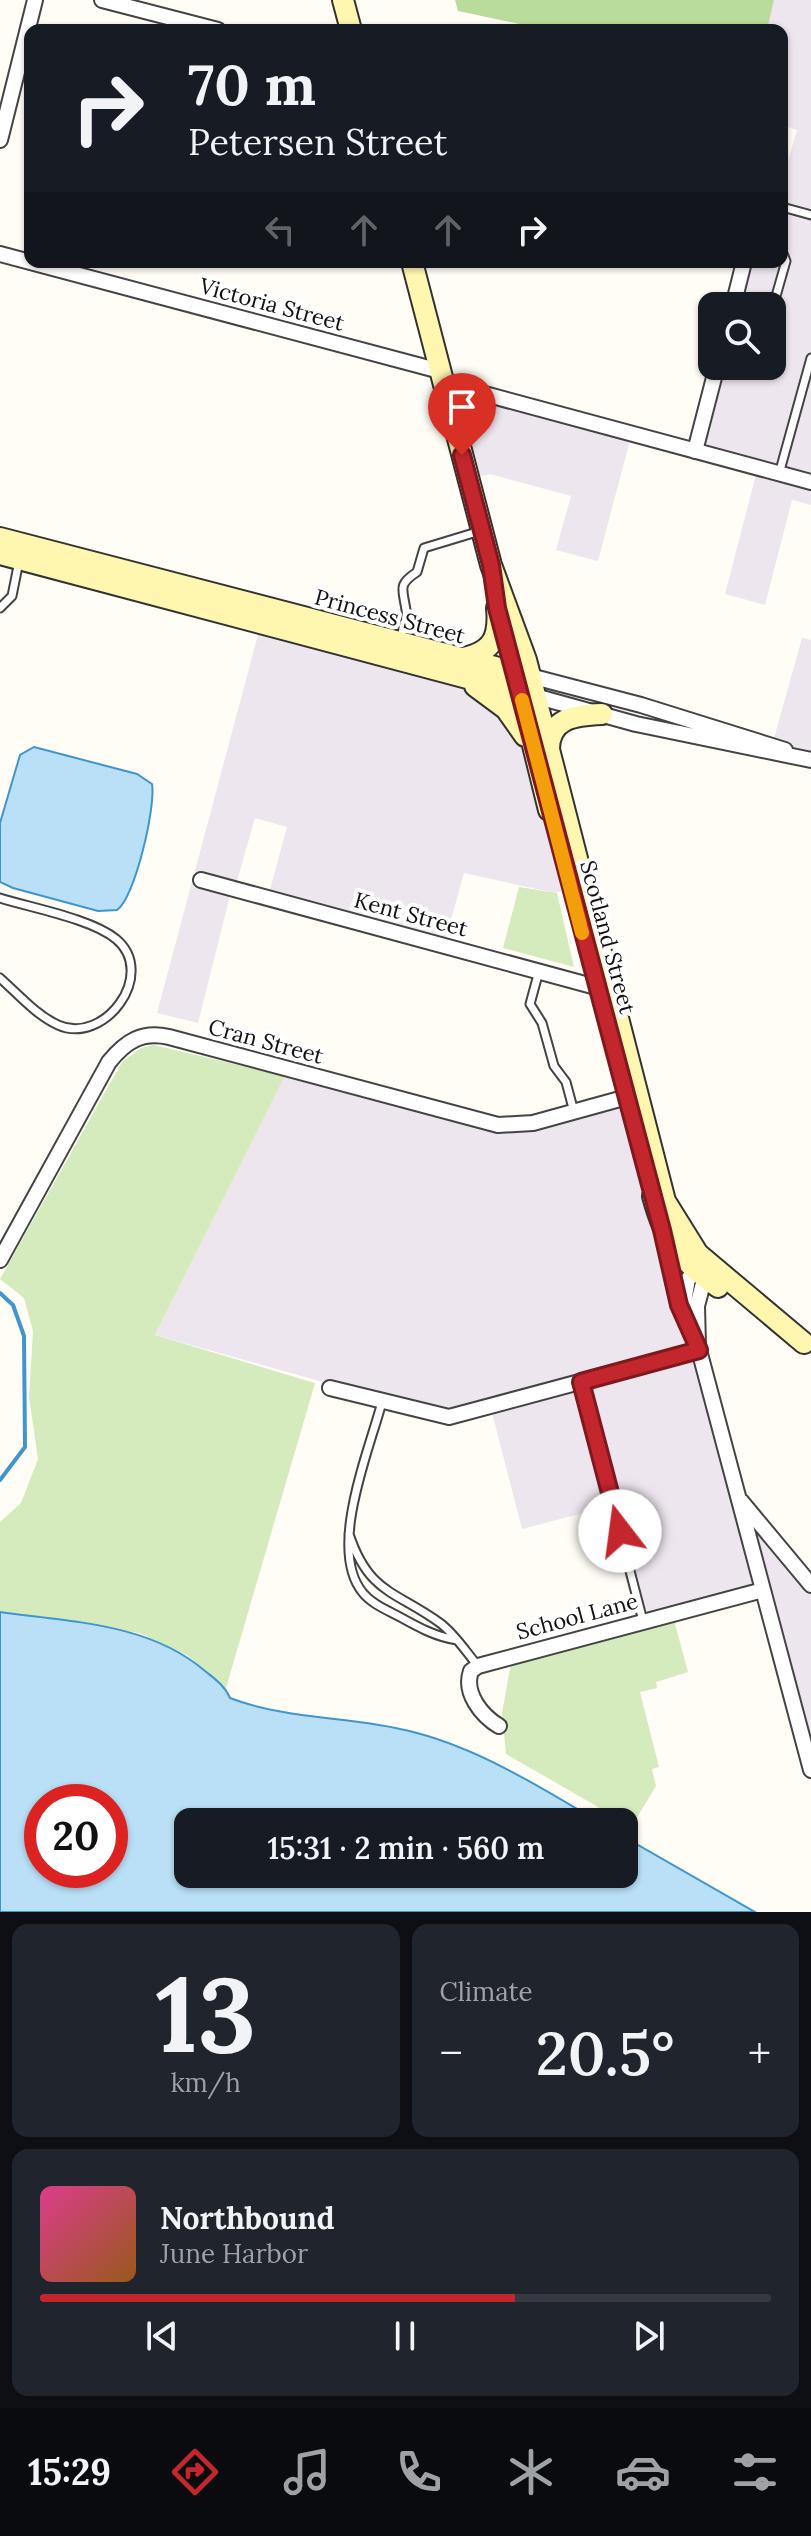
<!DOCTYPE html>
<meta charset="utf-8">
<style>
:root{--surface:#171b24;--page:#20242c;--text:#f1f3f6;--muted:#9ea1a6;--line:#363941;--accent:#c4262e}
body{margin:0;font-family:Lora,serif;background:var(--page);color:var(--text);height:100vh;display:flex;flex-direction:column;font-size:30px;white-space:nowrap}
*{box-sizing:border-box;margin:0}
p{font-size:26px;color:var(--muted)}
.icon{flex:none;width:44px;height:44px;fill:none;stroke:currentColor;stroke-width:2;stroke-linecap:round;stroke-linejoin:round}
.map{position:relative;height:1912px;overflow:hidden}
.sheet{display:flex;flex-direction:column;gap:12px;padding:12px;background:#0d0f14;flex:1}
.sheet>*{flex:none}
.hud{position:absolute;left:24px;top:24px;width:764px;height:244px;border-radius:16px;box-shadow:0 2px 6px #0004;background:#171b24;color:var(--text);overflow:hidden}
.buttons{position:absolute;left:698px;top:292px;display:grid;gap:16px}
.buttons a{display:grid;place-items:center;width:88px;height:88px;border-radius:16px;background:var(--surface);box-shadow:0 2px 6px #0004;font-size:40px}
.speed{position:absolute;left:24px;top:1784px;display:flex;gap:16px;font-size:40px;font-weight:700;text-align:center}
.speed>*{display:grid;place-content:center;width:104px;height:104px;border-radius:50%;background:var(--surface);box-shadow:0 2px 6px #0004;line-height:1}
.speed .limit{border:12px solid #d22;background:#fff;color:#111}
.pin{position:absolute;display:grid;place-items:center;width:68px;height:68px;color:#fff;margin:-82px -34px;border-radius:50% 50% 50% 0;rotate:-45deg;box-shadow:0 0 8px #0007}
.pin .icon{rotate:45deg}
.me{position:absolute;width:88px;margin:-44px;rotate:345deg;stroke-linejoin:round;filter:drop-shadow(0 0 6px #0008)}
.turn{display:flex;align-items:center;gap:28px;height:168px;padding:0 32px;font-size:36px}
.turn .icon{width:104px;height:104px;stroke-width:2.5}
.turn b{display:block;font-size:56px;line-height:68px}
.lanes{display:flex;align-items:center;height:76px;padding:0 32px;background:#0003;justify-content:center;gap:40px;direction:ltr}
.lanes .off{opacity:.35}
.big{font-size:60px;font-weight:600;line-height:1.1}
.sheet .card{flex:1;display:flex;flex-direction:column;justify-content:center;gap:12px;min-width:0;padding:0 28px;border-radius:16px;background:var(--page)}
.sheet .dial{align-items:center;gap:0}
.dial b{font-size:104px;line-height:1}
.song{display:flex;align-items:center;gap:24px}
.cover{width:96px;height:96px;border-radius:12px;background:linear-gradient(135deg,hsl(330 70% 55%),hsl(30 70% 35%))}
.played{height:8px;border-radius:4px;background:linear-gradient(90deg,var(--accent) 65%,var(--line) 65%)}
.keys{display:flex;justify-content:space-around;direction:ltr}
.heat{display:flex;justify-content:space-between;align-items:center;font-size:44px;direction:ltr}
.sheet .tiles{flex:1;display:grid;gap:12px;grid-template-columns:1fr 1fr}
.card:last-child{grid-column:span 2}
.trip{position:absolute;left:174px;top:1808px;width:464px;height:80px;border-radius:16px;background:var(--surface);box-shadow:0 2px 6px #0004;font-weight:600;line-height:80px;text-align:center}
.tab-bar{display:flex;height:128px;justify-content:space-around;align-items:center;background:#090b0e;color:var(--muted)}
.tab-bar .icon{width:56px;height:56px}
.tab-bar .current{color:var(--accent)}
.tab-bar b{font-size:36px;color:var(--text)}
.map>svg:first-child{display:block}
.industrial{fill:#eee6ef}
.green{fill:#d5ebbd}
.forest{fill:#b9dc9c}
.water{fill:#b9e0f7;stroke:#3f96cf;stroke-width:2;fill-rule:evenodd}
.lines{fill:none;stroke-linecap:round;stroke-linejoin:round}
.stream{stroke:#3f96cf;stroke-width:4}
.lane-casing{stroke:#444;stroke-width:11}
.street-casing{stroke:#444;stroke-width:18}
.secondary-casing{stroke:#333;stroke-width:24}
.lane{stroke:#fff;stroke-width:7}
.street{stroke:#fff;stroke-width:14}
.secondary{stroke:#fff6b0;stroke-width:20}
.route-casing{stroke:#7f191e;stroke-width:20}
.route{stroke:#c4262e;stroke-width:14}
.slow{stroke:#f59e0b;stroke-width:14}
.labels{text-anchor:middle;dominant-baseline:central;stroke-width:8;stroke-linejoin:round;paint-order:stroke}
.street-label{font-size:22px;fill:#111;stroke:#fff}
</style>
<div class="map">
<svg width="811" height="1912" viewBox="0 0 811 1912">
<rect width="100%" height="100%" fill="#fffdf5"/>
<path class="industrial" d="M774,0H811V505L792,500L765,605L725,594L758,467L696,451L718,366H772V306H734L745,262H782V182L797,130L782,125V30H767Z
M444,382L632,433L598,561L556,550L571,496L490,474L470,479Z
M263,616L525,685L577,887L555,893L464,873L444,945L268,897L287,827L255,818L235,888H232L198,1023L157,1013Z
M802,638L811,640V760L771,749Z
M289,1068L498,1124L632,1095L739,1497L811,1583V1767L763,1590L637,1621L606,1507L522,1529L490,1405L440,1415L155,1335Z"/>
<path class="green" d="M519,887L557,893L574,967L503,948Z
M154,1045L285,1076L155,1335L315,1383L226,1688L188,1656L139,1633L0,1612V1522L21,1503L38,1459L29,1397L33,1331L24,1298L0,1279L122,1062L141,1048Z
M674,1620L688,1672L656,1682L657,1688L640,1692L659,1767L652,1769L656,1786L630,1829L624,1822L506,1754L502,1713L511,1663Z"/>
<path class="forest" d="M455,0H774L767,30H548L458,11Z"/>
<path class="water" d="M34,747L137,774L152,784C156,806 135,898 117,910L98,911L13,888L0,882V823L20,755Z
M0,1612C71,1622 149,1623 205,1671C215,1679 225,1686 230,1698C290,1721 356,1716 417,1733C481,1750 542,1788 599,1822H188V1874H624V1837L755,1912H0ZM42,1802H110V1870H42Z"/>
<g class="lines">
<path class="stream" d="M0,1293L13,1305L24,1336L25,1447L0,1480"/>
<g class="lane-casing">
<path id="lane" d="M782,207L811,215
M772,310L786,261L782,251
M779,474L811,358
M0,608L12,596L19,561
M399,641C402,632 408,620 406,610C403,589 397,585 417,572L424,548L480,531
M0,898C32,908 92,919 116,939C158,974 104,1046 58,1025C36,1015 18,994 0,978
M539,971L530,1004L542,1023L554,1066L566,1082L574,1112
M581,1382L643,1621
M382,1402C369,1451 327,1550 363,1593C372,1604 387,1610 400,1617C418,1627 436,1637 457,1640
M349,1534C369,1594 396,1591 440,1623C455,1634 466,1652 478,1666"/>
</g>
<g class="street-casing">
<path id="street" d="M102,0L218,30
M0,140L35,0
M0,254L440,371
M733,306L744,262
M444,383L811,482
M695,451L717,366
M530,676L641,705L785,750
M531,695L636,724L811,760
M201,880L596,987L609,984
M663,1235L679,1305L699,1350L811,1770
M0,1260L109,1062C126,1041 142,1031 169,1037L498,1125L533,1123L638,1094
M683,1307L688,1279L701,1266
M698,1346L697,1306L706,1272
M330,1388L449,1417L699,1350
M741,1501L811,1585
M499,1726C482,1716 463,1693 471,1671L478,1666L763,1590"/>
</g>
<g class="secondary-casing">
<path id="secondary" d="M343,0L351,30
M412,262L491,565L526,660L665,1201L698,1254L804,1343
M0,538L530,676
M0,554L520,692
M459,659C491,653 500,640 497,608
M475,686L506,709L525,736
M524,709L549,810
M549,751C548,718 575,715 602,714
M653,1196C666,1244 679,1259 718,1287"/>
</g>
<use href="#lane" class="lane"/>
<use href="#street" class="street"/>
<use href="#secondary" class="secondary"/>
</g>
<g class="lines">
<g class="route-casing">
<path id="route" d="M462,455L491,565L497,608L662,1230L679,1305L699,1350L581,1382L620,1531"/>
</g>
<use href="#route" class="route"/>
<path class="slow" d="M522,700L582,933"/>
</g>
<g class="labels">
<g class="street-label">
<text transform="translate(272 304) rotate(15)">Victoria Street</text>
<text transform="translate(390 616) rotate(15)">Princess Street</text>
<text transform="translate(411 914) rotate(15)">Kent Street</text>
<text transform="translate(608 937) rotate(75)">Scotland Street</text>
<text transform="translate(266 1041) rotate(15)">Cran Street</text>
<text transform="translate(577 1616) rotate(-15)">School Lane</text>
</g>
</g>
</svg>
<div class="buttons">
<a><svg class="icon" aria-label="search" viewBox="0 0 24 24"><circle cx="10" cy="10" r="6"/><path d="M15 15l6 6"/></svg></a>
</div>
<div class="speed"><div class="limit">20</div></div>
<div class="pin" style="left:462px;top:455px;background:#d93025"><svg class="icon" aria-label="arrive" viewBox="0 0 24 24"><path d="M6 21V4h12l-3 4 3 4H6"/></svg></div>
<svg class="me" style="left:620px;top:1531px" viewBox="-20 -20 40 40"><circle r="19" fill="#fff"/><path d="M0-13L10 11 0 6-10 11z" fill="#c4262e"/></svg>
<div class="trip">15:31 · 2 min · 560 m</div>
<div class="hud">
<div class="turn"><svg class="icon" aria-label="right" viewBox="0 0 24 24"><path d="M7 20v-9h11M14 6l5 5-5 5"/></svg><div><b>70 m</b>Petersen Street</div></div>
<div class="lanes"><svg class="icon off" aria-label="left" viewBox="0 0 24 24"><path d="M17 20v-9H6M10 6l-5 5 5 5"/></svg><svg class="icon off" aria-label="ahead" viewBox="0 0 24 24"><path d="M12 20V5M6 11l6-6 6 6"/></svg><svg class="icon off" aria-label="ahead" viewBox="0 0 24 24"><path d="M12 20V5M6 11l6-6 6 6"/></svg><svg class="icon" aria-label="right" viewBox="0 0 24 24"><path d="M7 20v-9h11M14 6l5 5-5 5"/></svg></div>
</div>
</div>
<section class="sheet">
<div class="tiles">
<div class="card dial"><b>13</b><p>km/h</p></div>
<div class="card"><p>Climate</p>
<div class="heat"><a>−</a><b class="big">20.5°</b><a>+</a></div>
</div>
<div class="card">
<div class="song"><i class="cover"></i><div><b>Northbound</b><p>June Harbor</p></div></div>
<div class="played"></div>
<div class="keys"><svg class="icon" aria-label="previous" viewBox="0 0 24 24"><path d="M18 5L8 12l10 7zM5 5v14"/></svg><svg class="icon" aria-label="pause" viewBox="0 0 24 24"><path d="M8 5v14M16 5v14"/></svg><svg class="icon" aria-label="next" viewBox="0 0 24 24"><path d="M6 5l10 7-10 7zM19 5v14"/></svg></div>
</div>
</div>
</section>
<nav class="tab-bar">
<b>15:29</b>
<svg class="icon current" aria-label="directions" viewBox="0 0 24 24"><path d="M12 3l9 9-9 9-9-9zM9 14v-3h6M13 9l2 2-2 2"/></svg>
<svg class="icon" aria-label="music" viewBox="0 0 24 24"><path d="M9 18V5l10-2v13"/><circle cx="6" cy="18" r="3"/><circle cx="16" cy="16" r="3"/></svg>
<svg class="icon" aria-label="phone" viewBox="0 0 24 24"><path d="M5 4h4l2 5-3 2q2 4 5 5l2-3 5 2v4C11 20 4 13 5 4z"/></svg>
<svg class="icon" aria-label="climate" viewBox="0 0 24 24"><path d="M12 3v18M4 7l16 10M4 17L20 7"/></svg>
<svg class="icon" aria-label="car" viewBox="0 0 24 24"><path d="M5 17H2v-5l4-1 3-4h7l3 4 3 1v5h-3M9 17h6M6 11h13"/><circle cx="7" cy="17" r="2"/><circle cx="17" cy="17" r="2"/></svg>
<svg class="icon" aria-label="filters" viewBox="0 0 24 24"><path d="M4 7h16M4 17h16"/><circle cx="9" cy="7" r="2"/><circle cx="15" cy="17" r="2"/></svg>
</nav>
